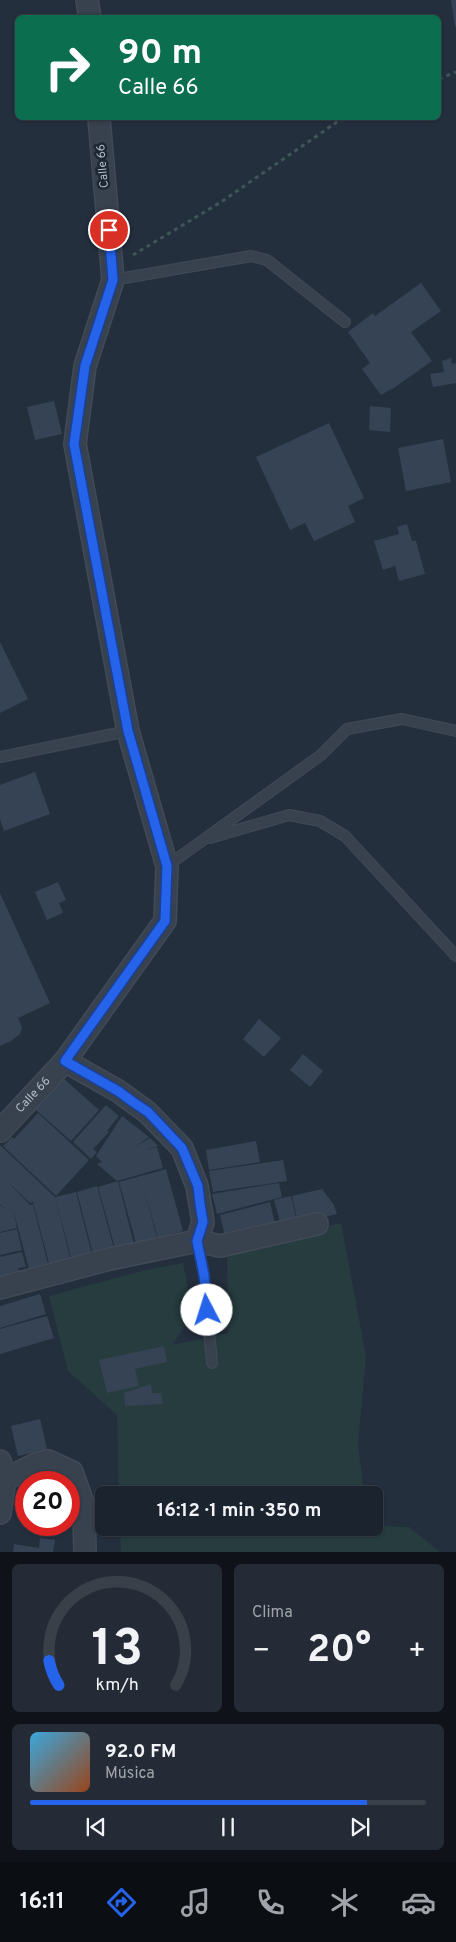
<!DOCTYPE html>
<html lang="es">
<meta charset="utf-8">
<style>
:root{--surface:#1b232e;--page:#242b36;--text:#f1f3f6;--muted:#a0a4aa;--line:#39404a;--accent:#2563eb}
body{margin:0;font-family:Overpass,sans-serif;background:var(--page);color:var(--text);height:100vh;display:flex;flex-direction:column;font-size:19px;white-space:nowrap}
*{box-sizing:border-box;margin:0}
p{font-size:16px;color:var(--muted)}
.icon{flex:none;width:28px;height:28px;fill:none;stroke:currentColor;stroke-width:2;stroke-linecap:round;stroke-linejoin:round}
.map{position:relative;height:1552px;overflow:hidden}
.panel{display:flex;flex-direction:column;gap:12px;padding:12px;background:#0f1319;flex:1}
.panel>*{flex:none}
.banner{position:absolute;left:15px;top:15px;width:426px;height:105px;border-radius:8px;box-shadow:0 1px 4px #0004,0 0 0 1px var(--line);background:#0b6e4f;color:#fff;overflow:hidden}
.speed{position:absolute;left:15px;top:1471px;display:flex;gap:10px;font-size:25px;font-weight:700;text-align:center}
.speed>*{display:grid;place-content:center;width:65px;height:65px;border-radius:50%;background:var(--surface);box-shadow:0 1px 4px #0004,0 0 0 1px var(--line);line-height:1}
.speed .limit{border:8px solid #d22;background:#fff;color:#111}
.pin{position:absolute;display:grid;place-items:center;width:42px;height:42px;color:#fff;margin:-21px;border:2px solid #fff;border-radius:50%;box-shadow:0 1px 5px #0007}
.me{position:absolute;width:55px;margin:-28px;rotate:355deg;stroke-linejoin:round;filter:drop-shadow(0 0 4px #0008)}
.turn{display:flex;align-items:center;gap:18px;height:105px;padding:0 20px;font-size:22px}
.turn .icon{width:65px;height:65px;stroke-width:2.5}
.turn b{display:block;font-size:35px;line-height:42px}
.big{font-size:38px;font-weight:700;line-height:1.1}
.panel .widget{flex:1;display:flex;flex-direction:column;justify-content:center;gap:8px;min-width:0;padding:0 18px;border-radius:8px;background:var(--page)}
.panel .dial{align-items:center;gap:0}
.dial svg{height:130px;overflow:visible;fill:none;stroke:var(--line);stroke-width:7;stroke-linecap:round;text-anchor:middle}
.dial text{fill:var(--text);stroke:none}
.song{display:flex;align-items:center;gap:15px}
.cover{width:60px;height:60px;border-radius:8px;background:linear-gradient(135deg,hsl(200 70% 55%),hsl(20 70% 35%))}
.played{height:5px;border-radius:2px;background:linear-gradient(90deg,var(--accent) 85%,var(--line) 85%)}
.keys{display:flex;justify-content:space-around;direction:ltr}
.heat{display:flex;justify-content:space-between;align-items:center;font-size:28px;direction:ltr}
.panel .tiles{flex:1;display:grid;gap:12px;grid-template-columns:1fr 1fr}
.widget:last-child{grid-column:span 2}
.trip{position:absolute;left:95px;top:1486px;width:288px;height:50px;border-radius:8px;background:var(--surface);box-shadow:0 1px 4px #0004,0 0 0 1px var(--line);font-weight:700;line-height:50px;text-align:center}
.tabs{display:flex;height:80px;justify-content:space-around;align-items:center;background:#0b0e12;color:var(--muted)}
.tabs .icon{width:35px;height:35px}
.tabs .current{color:var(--accent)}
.tabs b{font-size:22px;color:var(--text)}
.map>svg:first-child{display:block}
.green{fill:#263c3f}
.building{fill:#364354}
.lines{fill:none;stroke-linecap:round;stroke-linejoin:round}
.service-casing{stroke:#414a57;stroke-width:12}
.minor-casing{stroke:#414a57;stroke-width:24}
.path{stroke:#3f5557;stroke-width:3;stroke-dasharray:4 4;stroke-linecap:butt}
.service{stroke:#38414e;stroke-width:10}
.minor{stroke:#38414e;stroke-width:21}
.route-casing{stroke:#184099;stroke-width:12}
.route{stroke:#2563eb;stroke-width:9}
.labels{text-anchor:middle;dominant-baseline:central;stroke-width:5;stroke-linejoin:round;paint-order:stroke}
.street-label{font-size:12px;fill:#b4bcc9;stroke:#1d2633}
</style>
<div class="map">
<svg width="456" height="1552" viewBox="0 0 456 1552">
<rect width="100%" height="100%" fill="#242f3e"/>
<path class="green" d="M341,1223L366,1356L358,1444L364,1495H119L117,1415L68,1371L49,1296L146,1270L183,1263L193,1314L172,1345L228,1333L227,1249Z
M374,1526L409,1527L440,1552H121L120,1528Z"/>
<path class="building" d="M451,0H456V27H455Z
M421,283L441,311L411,332L432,361L391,390V389L381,395L362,369L370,363L348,332L373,313L375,316Z
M451,358L452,364L456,363V383L433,387L430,374L444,372L442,361Z
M54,401L62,434L35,440L27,407Z
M370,406L391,408L390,432L369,430Z
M329,423L364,498L348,506L355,522L314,541L305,523L290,530L256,457Z
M443,439L451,482L406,491L398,448Z
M407,524L412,541H416L425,574L399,581L395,566L383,570L374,541L399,534L397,527Z
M0,642L28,699L0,713Z
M35,772L50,814L4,831L0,819V785Z
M58,882L66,900L59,903L63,913L47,920L35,892Z
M0,893L50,1003L18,1018L22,1027L20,1034L11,1041L0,1046Z
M259,1019L281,1038L264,1057L243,1039Z
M303,1054L323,1071L310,1087L290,1070Z
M63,1078L99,1110L71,1141L35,1109Z
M106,1105L119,1116L107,1131L109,1132L93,1149L97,1152L91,1159L73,1142Z
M38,1113L89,1160L56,1196L3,1146L12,1137L14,1139Z
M122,1116L149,1137L135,1147L150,1138L158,1146L145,1150L157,1147L163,1168L117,1181L97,1164L102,1162L96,1156Z
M256,1141L260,1162L209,1170L206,1150Z
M0,1145L55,1197L71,1261L50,1267L33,1202L30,1203L6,1180L30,1205L33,1204L48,1264L29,1269L13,1209L17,1228L0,1232V1205L7,1211L0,1204Z
M283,1160L287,1181L213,1192L209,1171Z
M166,1169L183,1231L158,1238L143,1186L157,1237L136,1243L119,1182Z
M118,1181L134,1244L115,1248L98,1187Z
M279,1183L282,1197L217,1214L212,1194Z
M97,1186L114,1249L93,1254L77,1192Z
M322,1189L334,1205L337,1214L298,1223L292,1196Z
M76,1192L92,1255L72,1261L55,1197Z
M291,1196L298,1225L282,1229L274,1200Z
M270,1202L276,1229L226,1241L220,1215Z
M17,1229L22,1250L0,1255V1233Z
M22,1252L26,1267L18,1268L19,1271L0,1276V1257Z
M40,1294L46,1314L0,1328V1306Z
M47,1316L54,1338L0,1354V1329Z
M164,1346L167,1362L135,1369L139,1386L107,1393L99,1360Z
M151,1384L152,1393H161L163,1404L125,1406L124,1393Z
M40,1419L47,1449L18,1456L11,1426Z
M40,1475L43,1482H26V1501L21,1484Z
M32,1525H54L55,1532L34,1535Z
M40,1538L55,1540L53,1552H13L14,1544L39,1548Z"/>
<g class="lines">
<g class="service-casing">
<path id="service" d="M113,280L251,256L267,260L345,322
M0,757L128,731
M210,838L289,815L320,821L345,836L456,956
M167,866L321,755L347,729L402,719L456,731
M197,1241L204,1275L212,1363"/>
</g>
<g class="minor-casing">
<g id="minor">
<path d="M87,0L90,18"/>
<path d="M65,1061L118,1091L147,1112L182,1148L197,1186L203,1222L197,1241"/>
<path id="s1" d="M0,1131L65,1061L165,921L167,866L128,731L75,444L85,366L113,280L99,118"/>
<path d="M0,1288L110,1259L197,1241L220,1246L317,1224"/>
<path d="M0,1461L5,1480L0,1513"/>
<path d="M0,1482L36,1464L48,1461L72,1472L84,1506L85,1552"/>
</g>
</g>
<path class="path" d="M439,79L456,72
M133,255L221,202L337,122L346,118"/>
<use href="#service" class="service"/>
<use href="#minor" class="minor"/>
</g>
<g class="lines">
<g class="route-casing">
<path id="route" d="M109,230L113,280L85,366L74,444L128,731L167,866L165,921L65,1061L118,1091L133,1102L148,1112L182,1148L198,1186L200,1204L203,1222L197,1241L204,1275L207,1310"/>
</g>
<use href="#route" class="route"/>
</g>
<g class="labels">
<g class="street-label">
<text transform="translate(103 166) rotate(-95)">Calle 66</text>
<text stroke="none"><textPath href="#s1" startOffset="49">Calle 66</textPath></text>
</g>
</g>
</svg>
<div class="speed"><div class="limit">20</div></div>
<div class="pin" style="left:109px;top:230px;background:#d93025"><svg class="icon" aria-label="arrive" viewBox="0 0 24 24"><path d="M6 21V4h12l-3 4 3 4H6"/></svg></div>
<svg class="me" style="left:207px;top:1310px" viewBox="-20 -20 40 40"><circle r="19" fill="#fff"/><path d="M0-13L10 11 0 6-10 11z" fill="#2563eb"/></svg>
<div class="trip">16:12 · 1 min · 350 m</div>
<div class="banner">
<div class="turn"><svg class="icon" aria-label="right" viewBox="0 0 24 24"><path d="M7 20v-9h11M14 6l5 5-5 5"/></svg><div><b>90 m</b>Calle 66</div></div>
</div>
</div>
<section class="panel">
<div class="tiles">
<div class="widget dial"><svg viewBox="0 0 100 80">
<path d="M14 69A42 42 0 1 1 86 69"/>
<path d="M14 69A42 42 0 0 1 8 54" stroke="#2563eb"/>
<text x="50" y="56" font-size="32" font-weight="700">13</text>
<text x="50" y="72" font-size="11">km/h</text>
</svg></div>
<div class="widget"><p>Clima</p>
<div class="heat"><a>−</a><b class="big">20°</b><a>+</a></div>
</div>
<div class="widget">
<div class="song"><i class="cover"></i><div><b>92.0 FM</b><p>Música</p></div></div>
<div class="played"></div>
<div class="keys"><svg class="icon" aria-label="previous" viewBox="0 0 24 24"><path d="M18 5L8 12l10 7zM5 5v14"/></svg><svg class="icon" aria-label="pause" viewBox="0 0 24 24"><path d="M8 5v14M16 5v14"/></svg><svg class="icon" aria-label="next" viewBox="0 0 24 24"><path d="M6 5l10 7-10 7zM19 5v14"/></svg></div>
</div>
</div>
</section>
<nav class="tabs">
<b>16:11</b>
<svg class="icon current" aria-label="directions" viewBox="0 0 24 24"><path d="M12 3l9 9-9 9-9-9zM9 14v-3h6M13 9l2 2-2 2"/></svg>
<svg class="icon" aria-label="music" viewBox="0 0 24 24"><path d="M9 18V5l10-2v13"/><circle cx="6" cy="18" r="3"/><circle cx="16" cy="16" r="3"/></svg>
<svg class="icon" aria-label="phone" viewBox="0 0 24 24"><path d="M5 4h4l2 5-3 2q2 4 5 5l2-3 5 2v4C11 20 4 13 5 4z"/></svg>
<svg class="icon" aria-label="climate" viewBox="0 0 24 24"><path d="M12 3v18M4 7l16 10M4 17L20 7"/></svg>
<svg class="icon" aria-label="car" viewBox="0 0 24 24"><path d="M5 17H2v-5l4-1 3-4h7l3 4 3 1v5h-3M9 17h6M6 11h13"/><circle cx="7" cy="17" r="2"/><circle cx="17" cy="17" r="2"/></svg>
</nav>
